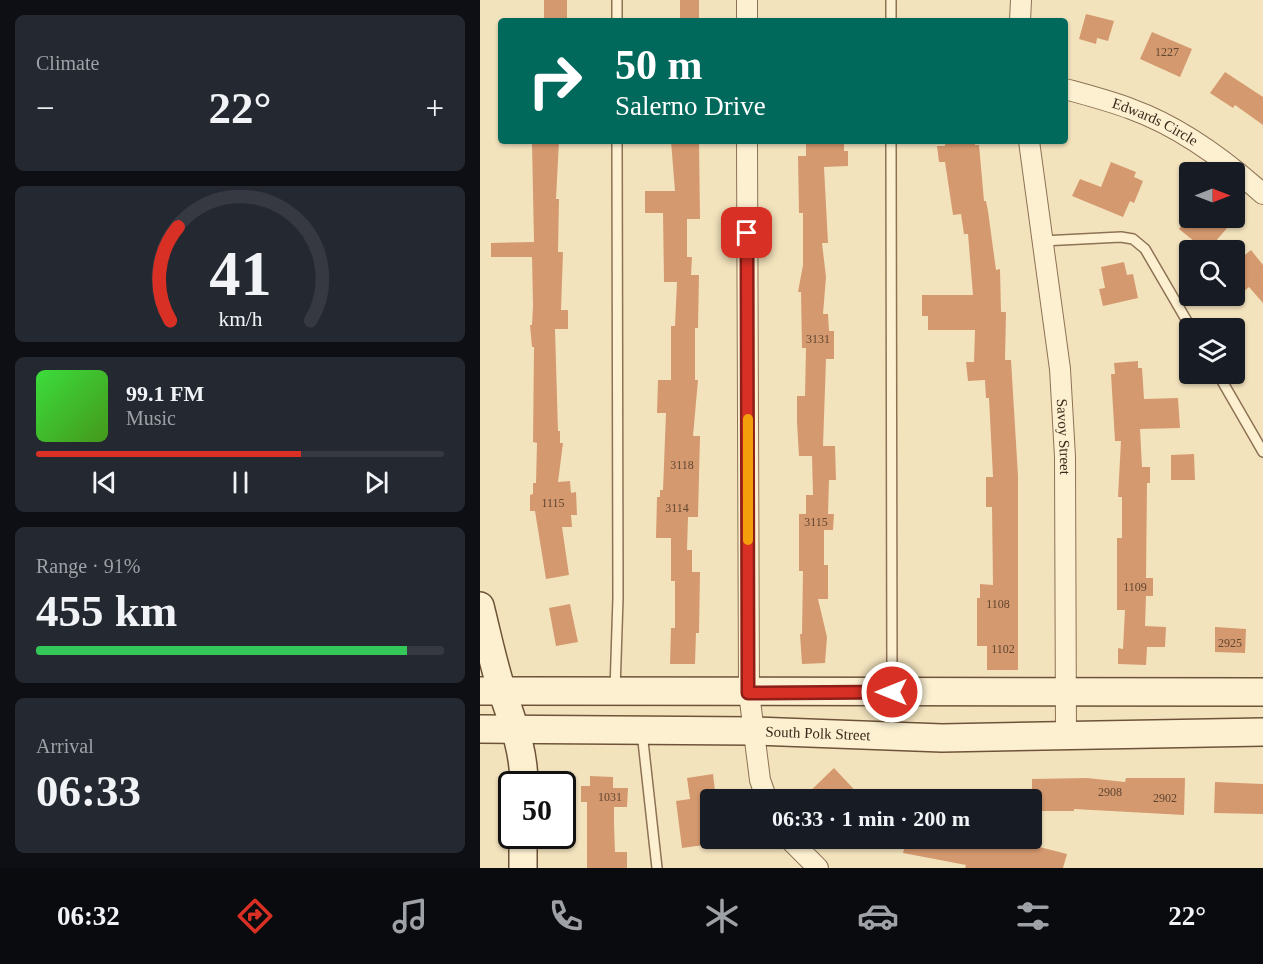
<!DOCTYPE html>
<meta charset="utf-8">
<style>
:root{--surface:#171b24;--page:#242831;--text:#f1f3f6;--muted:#9ea1a6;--line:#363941;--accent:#d93025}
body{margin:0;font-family:"Times New Roman",serif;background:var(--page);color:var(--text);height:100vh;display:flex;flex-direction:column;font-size:22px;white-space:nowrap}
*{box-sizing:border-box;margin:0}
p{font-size:20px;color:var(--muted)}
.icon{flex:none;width:33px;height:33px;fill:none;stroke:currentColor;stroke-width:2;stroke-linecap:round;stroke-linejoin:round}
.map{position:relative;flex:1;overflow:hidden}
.sheet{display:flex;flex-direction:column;gap:15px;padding:15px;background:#0d0f14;width:480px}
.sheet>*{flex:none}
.guide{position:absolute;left:18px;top:18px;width:570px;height:126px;border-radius:6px;box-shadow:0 2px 4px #0004;background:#00695c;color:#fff;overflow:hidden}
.needle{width:39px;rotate:90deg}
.tools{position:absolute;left:699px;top:162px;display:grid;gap:12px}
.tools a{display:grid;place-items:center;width:66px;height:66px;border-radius:6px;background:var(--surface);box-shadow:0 2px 4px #0004;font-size:30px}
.speed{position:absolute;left:18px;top:771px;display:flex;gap:12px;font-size:30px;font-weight:700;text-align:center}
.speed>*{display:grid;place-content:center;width:78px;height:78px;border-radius:50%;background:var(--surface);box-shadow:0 2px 4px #0004;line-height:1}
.speed .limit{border:3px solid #111;border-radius:9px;background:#fff;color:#111}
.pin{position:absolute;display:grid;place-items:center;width:51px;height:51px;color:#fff;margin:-26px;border-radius:12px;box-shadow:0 3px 9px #0006}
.me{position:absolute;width:66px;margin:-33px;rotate:270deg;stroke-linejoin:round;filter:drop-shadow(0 0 4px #0008)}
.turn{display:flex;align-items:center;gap:21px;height:126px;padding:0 18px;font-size:27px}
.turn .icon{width:78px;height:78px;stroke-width:2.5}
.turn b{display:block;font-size:42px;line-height:51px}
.big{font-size:45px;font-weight:600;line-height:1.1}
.sheet .card{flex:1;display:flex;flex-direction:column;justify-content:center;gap:9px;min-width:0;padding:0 21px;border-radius:9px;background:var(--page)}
.sheet .dial{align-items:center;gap:0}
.dial svg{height:156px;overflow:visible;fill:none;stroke:var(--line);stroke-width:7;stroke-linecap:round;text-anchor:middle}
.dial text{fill:var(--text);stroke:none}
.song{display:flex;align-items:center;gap:18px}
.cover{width:72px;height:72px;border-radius:9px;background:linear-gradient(135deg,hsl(120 70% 55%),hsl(100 70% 35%))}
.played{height:6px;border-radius:3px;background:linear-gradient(90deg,var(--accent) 65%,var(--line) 65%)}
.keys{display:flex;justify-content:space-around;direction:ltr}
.heat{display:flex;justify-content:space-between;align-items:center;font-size:33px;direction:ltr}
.charge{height:9px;border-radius:4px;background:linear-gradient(90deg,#34c759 91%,var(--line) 0)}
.trip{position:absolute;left:220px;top:789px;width:342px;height:60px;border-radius:6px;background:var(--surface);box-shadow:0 2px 4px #0004;font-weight:600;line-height:60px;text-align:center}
.menu{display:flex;height:96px;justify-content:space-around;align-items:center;background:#090b0e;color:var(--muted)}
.menu .icon{width:42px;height:42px}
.menu .active{color:var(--accent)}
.menu b{font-size:27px;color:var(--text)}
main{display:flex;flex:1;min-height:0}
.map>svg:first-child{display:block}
.building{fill:#d5996f}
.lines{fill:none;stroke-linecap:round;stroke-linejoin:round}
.lane-casing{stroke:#8d7254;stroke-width:12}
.street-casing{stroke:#8d7254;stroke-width:22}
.secondary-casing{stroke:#6e5338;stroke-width:30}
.lane{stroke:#fcf0d1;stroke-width:9}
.street{stroke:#fcf0d1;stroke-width:20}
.secondary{stroke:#fcf0d1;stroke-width:27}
.route-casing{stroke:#8d1f18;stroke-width:15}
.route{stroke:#d93025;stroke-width:10}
.slow{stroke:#f59e0b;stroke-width:10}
.labels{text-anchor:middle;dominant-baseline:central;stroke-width:6;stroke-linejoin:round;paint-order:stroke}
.number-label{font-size:12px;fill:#614630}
.street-label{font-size:15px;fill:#3a2a1b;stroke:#f9edce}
</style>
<main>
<section class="sheet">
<div class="card"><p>Climate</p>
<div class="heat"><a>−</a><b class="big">22°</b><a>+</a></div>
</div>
<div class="card dial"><svg viewBox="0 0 100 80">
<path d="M14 69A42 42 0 1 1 86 69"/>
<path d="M14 69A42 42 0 0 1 18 21" stroke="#d93025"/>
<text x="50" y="56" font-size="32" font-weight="700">41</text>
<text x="50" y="72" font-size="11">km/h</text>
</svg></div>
<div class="card">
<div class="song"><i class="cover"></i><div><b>99.1 FM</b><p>Music</p></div></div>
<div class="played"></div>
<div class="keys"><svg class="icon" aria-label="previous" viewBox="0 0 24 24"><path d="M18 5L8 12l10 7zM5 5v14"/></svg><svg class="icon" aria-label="pause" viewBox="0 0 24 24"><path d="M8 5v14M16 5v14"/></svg><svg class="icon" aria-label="next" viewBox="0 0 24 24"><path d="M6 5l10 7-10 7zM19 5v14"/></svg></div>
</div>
<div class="card"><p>Range · 91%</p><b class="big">455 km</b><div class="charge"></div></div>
<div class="card"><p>Arrival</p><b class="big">06:33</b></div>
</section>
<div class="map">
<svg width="783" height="868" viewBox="0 0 783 868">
<rect width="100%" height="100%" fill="#f3e3bd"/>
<path class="building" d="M64,0H87V21H64Z
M200,0H219V21H200Z
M606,14L634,21L628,41L617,38L616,44L599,39Z
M672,32L712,49L700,77L660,59Z
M745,72L783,97V125L755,105L753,108L730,93Z
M57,141H79L76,199H79L78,252H83L81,310H88V329H75L78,431H80V443H83L78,482L90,481L91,493L96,492L97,515H91L92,527H82L89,575L66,579L55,511H50V495L53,494V483H56L57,443L53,442L54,347H52L50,325H52L53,306L52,257H11V243L54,242L52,144H57Z
M191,141H219L220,219H207V257H212L211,275H219L218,328H215V380H218L213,436H220L218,517H208L207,550H212V572H220L219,633H216L215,664H190L191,628H195V581H191V538H176L177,497H180V490H183L186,413H177L178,380H191V326H195L197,282H184L183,213H165V191H195Z
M326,141H364V151H368V166L344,167L348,243H342L346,277L343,314H348L349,331H354V359H346L343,446H355L356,480H349L348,514H354L353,530H344V565H348V599H338L347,637L345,663L322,664L320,634H322L323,571H319V514H326V495H333L332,456H319L317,422V396H325L326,348H322L321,292H318L323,265V213H319L318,156H326Z
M465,141H495V145H499L504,201H506L508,211L516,270L520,269L521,312H526L525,360H531L538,476V670H507V646H497V598H500V584L513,585L512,507H506V477H513L509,398H506L505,380L488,381L486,362H494L495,330H448V316H442V295H493L488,234H484L481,214L473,215L465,162H459L457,146H465Z
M631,162L656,172L654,177L663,181L654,203L650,201L643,217L592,196L600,179L621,187Z
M708,218H736L748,227L728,250H725L699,229Z
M771,250L783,265V303L769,287L754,300V264Z
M644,262L647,275L653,274L658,298L623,306L619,289L625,288L621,267Z
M658,361V368H662L664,399L698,398L700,428L660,429L662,467H670V483H667L666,578H673V596H666L665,626L686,627L685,647H667L666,665L638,664V648L643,649L645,610H637V538H642V497H638L641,441H635L631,374H635L634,363Z
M714,454L715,480H691V455Z
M90,604L98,642L76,646L69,608Z
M735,627L766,629L765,653L735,652Z
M354,768L384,800H321Z
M233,774L236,800H231V844L202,848L196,801L210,799L207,778Z
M110,776L133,777V788H148L147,807H134V824L135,852H147V868H107V802H101V786H110Z
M607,778L645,782L646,778H705L704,815L594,809V811H552V779Z
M735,782L783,784V814L734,813Z
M427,838H506L539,846L540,842L587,854L583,868H485L486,865L423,853Z"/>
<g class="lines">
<g class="lane-casing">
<path id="lane" d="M137,0V21
M411,0V21
M411,141L412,690
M562,241L641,237L653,239L665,249L711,328
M738,374L783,452
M135,690L138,598L137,141
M162,732L177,868"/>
</g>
<g class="street-casing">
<g id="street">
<path d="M267,0V21"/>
<path d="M540,21L541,0"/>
<path id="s1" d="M585,89C607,95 630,101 651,109C701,127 744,159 783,194"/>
<path d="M267,141L269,693L280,780L287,800"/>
<path id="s2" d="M549,141L580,369L585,457L586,735"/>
<path d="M308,838L338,868"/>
</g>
</g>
<g class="secondary-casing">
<g id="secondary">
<path d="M0,606C7,634 13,663 22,691C33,723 44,750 44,784"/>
<path d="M0,691L783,692"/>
<path id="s3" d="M0,729L274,731L462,738L783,732"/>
<path d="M43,868V836"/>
</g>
</g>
<use href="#lane" class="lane"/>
<use href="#street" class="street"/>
<use href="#secondary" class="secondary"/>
</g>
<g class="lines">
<g class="route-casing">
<path id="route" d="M267,233L268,693L412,692"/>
</g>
<use href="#route" class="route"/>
<path class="slow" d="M268,419V540"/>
</g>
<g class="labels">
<g class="number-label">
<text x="687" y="52">1227</text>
<text x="338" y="339">3131</text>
<text x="202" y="465">3118</text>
<text x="73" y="503">1115</text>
<text x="197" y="508">3114</text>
<text x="336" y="522">3115</text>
<text x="655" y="587">1109</text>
<text x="518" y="604">1108</text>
<text x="750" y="643">2925</text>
<text x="523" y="649">1102</text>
<text x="630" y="792">2908</text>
<text x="130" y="797">1031</text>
<text x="685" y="798">2902</text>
</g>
<g class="street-label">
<text stroke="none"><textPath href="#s1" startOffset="96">Edwards Circle</textPath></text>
<text stroke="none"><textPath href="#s2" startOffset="298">Savoy Street</textPath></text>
<text stroke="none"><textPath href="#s3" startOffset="338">South Polk Street</textPath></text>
</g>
</g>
</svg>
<div class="tools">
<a><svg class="needle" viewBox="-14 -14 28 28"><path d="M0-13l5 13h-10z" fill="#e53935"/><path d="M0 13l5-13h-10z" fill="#9ea1a6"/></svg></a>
<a><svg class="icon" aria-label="search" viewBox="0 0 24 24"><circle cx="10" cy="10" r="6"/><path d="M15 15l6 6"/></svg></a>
<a><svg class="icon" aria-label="layers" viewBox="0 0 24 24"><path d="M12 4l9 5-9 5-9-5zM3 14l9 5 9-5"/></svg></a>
</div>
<div class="speed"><div class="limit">50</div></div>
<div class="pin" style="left:267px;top:233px;background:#d93025"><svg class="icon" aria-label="arrive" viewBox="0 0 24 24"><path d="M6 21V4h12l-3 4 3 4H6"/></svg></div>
<svg class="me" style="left:412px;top:692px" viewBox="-20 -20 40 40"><circle r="17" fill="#d93025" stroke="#fff" stroke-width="3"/><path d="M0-11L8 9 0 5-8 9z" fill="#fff"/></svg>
<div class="trip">06:33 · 1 min · 200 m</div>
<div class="guide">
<div class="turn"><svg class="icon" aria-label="right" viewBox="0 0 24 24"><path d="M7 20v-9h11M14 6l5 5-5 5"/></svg><div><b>50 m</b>Salerno Drive</div></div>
</div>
</div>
</main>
<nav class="menu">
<b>06:32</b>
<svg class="icon active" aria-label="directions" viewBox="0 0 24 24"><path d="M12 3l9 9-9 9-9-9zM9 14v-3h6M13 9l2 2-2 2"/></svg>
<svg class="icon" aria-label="music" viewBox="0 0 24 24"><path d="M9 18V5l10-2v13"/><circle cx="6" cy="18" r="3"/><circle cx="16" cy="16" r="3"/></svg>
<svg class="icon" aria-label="phone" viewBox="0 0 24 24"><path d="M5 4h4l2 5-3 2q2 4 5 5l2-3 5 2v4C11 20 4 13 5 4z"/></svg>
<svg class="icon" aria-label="climate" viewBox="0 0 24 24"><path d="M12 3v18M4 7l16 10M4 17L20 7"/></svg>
<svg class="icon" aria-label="car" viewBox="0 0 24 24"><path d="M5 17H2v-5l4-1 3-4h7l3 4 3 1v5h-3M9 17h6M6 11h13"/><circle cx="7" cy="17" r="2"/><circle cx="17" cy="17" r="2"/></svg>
<svg class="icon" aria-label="filters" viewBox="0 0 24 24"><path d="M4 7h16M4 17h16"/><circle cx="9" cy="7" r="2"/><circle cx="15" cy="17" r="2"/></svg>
<b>22°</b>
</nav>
